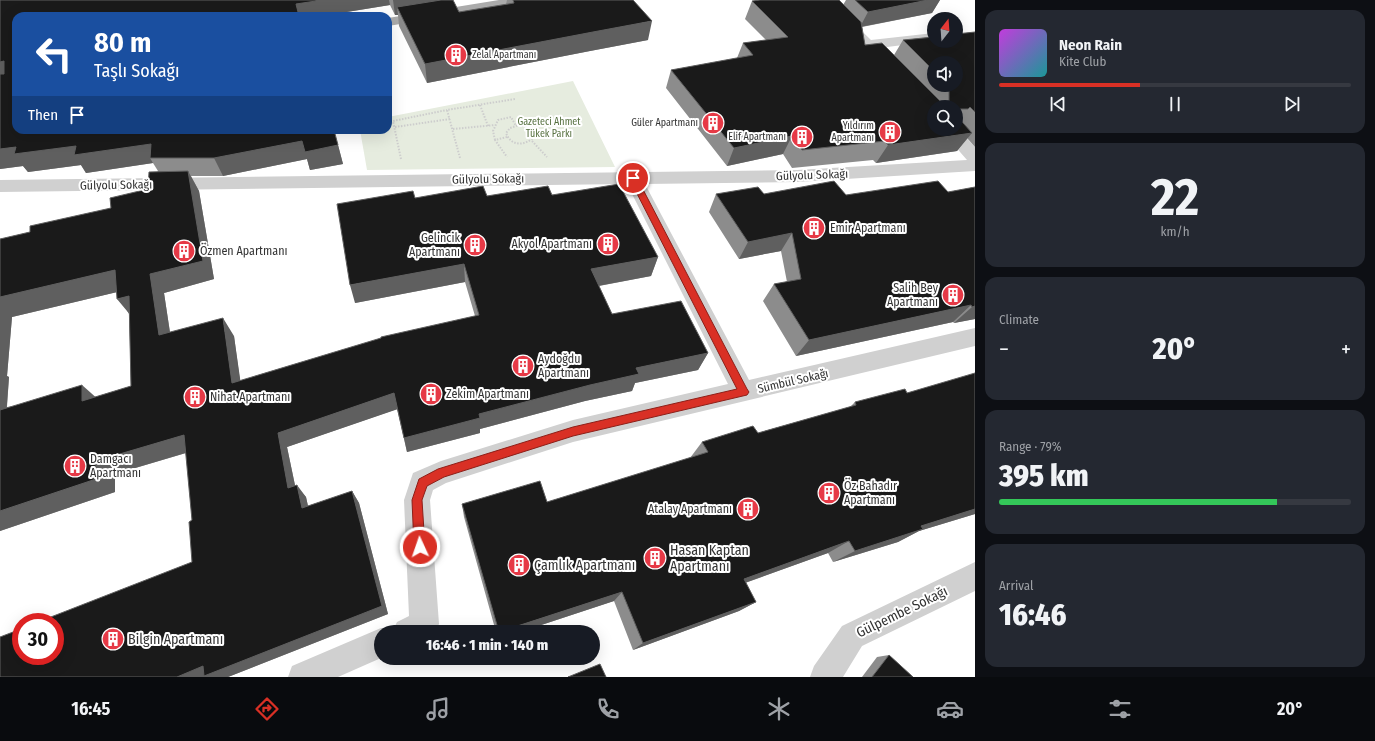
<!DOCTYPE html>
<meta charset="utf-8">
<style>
:root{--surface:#171b24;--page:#242831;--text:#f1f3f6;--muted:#9ea1a6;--line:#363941;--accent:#d93025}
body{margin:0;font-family:"Fira Sans Condensed",sans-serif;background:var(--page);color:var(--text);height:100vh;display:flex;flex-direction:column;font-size:15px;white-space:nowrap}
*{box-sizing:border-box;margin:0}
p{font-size:13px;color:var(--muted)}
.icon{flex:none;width:22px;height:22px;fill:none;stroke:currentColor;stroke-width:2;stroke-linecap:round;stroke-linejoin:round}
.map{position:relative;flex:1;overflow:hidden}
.details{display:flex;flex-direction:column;gap:10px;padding:10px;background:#0d0f14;width:400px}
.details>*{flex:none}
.banner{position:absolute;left:12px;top:12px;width:380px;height:122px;border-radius:12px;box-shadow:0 4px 16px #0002;background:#1a4fa0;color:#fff;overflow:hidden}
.needle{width:26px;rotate:17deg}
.fabs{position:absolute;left:927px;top:12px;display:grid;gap:8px}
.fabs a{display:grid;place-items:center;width:36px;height:36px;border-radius:50%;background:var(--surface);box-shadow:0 4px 16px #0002;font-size:20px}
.speed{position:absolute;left:12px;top:613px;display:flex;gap:8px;font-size:20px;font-weight:700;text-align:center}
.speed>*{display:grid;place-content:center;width:52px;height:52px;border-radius:50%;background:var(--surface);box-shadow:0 4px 16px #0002;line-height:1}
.speed .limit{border:6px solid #d22;background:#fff;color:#111}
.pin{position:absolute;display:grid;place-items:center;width:34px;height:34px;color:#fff;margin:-17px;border:2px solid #fff;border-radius:50%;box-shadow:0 1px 4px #0007}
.me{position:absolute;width:44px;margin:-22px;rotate:357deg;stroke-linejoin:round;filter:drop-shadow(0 0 3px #0008)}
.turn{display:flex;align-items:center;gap:14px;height:84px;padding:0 16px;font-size:18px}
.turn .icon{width:52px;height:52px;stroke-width:2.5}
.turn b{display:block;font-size:28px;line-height:34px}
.then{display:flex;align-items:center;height:38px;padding:0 16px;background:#0003;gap:8px;font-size:15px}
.big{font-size:30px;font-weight:800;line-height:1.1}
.details .card{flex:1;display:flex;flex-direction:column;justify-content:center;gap:6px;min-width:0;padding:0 14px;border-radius:12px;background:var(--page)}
.details .dial{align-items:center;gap:0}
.dial b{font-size:52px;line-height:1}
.song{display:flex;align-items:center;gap:12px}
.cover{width:48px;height:48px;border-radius:6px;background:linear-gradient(135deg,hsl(290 70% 55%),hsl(180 70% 35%))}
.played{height:4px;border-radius:2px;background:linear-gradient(90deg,var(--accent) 40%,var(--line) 40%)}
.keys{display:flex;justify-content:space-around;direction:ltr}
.heat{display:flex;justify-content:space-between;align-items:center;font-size:22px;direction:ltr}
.charge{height:6px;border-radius:3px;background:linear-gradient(90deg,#34c759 79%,var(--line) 0)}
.trip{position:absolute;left:374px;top:625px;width:226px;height:40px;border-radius:20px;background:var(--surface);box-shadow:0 4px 16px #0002;font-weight:800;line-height:40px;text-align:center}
.tabs{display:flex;height:64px;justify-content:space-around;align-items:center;background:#090b0e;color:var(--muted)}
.tabs .icon{width:28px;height:28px}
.tabs .on{color:var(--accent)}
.tabs b{font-size:18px;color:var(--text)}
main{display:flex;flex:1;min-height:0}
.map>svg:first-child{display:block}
.green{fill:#e6ecdf}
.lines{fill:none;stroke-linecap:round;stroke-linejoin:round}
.path{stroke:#cdcdcd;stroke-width:2;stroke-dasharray:1.5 1.5;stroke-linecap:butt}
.street{fill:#d0d0d0;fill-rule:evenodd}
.primary{fill:#ababab;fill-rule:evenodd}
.wall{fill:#8c8c8c;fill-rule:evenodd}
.shaded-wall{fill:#5f5f5f}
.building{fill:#1a1a1a;stroke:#5f5f5f}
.route{fill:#d93025;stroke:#8d1f18}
.labels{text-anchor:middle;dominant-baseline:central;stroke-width:4;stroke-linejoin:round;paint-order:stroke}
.far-poi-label{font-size:10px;fill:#333;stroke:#fff;text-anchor:end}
.far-park-label{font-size:10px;fill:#56703f;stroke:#fff}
.street-label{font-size:12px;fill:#333;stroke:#fff}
.poi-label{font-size:12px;fill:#333;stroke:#fff;text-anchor:start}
.near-poi-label{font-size:14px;fill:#333;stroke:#fff;text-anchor:start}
.near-street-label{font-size:14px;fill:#333;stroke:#fff}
</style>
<main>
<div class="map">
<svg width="975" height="677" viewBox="0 0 975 677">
<rect width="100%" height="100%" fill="#fff"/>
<path class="green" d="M573,81L615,167L367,170L360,130H388V117Z"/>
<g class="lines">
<path class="path" d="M480,105L488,126
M519,125L529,128L535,136C526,146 511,147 506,133L510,128Z
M395,127L450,119
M453,129L495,125
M507,137L495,140L507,157
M495,140L493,131L498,120L511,117L516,126
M532,141L547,157
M460,158L447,110L515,99
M401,159L393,121L447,110"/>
<path class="street" d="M815,0H830L871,40L934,33V41H935L879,48L896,66L893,69L888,71L883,69Z
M956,127L975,147V171L797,182L645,184L749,380L975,328V346L573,442L446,483L433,490L430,500L439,624L435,632H392L397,622L409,616L404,500L413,473L441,461L573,420L728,384L627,184L0,192V180L797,170L967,160L940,129H956Z
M975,562V591L862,646L843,677H810L814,666L842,626Z
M381,628L390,632H381V658L338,677H288L292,666Z"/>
<path class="primary" d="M499,0H531L529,3L524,4L388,26V18Z"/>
</g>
<path class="wall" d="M0,0H453L459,12L506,4L507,0H633L648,40L590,51L427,83L399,26L398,15H395L390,5L322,16H16L338,145L343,164L310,170L307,159L223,176H191L199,191L214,279L164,293L170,332L234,336L240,381L475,316L465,282L355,303L415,198L487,196L552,195L658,257L651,276L599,286L612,314L708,353L698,370L635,383L632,391L585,401L480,429V433L407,452L397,409L287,447L295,485L306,497L308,506L352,491L359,503L388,614L228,677H205L192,562V520L186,453L115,474V492L0,531V239L30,232L111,208L148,189L158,171L153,163L86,173L81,165L28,172L23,166L0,169ZM117,292L129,314L131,386L95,397L7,407L9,377L7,376L12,317Z
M846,0H940L932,13L862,27L865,45L894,55L903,40L975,32V147L967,138L957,151L876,163L873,160L792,168L783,154L727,166L666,88L671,70L737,58L743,43L766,40L745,19L752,1L843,5ZM934,63L956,85H934ZM956,107V129H934Z
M975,187V319L954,323L953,322L796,356L763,301L774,284L787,282L781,251L739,259L709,212L716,194H764L846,195L948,192Z
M975,374V514L919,531L898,542L833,562L828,553L745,583L756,602L739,611L633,650L614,601L520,632H496L464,517L462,504L547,502L690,458L702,442L758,433L850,407L855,402L907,393Z
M889,655L913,677H862L877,657Z"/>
<path class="shaded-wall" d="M315,0H389L390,5L322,16H299L296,4Z
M393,0H448L397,7L398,15H395Z
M928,0H940L932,13L860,27L868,12Z
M652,21L648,40L590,51L427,83L425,64L593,32Z
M4,61L16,78L0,83V62Z
M972,133L957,151L876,163L888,145Z
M792,136L783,154L727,166L734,148Z
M302,141L338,145L343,164L310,170L307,159L223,176L214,158Z
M151,144L150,158L153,163L86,173L81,165L28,172L23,166L0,169V149L16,147Z
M188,171L199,191L214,279L164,293L173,353L159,335L150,274Z
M792,233L781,251L739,259L748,242Z
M658,257L651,276L587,288L591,269Z
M464,264L465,282L355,303L350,285Z
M115,270L130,289L12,317L7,376L9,377L5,430L0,427V297Z
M129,296L132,317L117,299Z
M971,305L953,322L796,356L809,340Z
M975,306V319L954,323L972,307Z
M223,318L234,336L243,399L232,383Z
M708,353L698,370L635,383L632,391L585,401L480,429V433L407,452L404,438L479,414L636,368Z
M82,385L100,401H82Z
M394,393L398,409L287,447L298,500L288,488L278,433Z
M184,435L199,449L115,474V492L0,531V511L96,461Z
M297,485L306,497L311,520L302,508Z
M352,491L359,503L388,614L228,677H177Z
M975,509V514L919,531L898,542L833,562L855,551L921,526Z
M849,541L828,553L728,589L744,579Z
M622,592L614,601L520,632H499Z
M756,602L739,611L633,650L643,643Z"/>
<path class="building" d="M0,0H316V1L296,4L299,16H16V130H334L338,145L305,152L302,141L214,158H150L151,144L74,155L76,146L14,154L16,147L0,149V74H4V61L0,62Z
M441,0H453L459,12L514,3L513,0H633L652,21L593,32L425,64L397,7Z
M760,0H839L861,22L865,45L882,43L940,101L947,102L949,101V90H951V88L948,85H956V63H934V71L903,40L934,37V41H956V34L975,32V112L970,107L968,109H956V107H934V129H956V115L972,133L888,145L885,141L802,150L792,136L734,148L671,70L753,55L743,43L788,37L752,1Z
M855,0H928L868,12Z
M188,171L203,261L150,274L159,335L223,318L232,383L381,338V337L479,315L464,264L350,285L337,204L413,191L415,198L483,186L487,196L548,186L552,195L619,184L658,257L591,269L612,314L681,301L708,353L636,368L639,374L590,385L479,414L480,418L404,438L394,393L278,433L288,488L297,485L302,508L352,491L382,606L204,676L203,666L177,677H0V637L21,629V656H55V622H38L192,562L189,522L192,520L184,435L96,461V479L0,511V410L82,385V401L131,386L129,296L117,299L115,270L0,297V239L30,232V226L111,208L110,198L148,189L149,172Z
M834,181L846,195L938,181L948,192L975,187V306L972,307L971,305L809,340L774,284L801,279L792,233L748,242L716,194L758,187L764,194Z
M975,373V509L921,526L923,529L855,551L849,541L744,579L756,602L643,643L622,592L499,632L462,504L540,481L547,502L708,452L702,442L753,426L758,433L856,405L855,402L905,389L907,393Z
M889,655L913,677H872Z
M600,664L606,677H568Z"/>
<path class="route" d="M633,175L637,178L747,389L749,392L747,395L573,436L444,477L427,486L422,500L425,547L424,551L420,553L416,551L414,547L412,500L419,479L438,469L573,427L737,389L629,178Z"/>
<defs>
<g id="building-disc" transform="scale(1.15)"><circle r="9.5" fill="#e63946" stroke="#fff"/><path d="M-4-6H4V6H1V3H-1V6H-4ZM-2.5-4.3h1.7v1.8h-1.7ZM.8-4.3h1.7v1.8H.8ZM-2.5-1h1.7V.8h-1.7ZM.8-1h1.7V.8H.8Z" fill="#fff"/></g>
</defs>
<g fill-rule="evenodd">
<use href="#building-disc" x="456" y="55"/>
<use href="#building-disc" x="713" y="123"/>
<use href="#building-disc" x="890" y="132"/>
<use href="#building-disc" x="802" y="137"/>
<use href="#building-disc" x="814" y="228"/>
<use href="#building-disc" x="608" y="244"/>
<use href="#building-disc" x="475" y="245"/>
<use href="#building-disc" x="184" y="251"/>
<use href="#building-disc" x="953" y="295"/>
<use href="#building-disc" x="523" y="366"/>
<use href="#building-disc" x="431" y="394"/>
<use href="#building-disc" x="195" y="397"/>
<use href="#building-disc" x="75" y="466"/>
<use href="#building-disc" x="829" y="493"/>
<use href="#building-disc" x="748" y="509"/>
<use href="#building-disc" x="655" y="558"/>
<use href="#building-disc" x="519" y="565"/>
<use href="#building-disc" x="113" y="639"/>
</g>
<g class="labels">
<g class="far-poi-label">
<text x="472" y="55" text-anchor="start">Zelal Apartmanı</text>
<text x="698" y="123">Güler Apartmanı</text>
<text x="874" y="126">Yıldırım<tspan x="874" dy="12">Apartmanı</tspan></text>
<text x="786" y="137">Elif Apartmanı</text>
</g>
<g class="far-park-label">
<text x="549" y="122">Gazeteci Ahmet<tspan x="549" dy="12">Tükek Parkı</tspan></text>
</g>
<g class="street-label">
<text transform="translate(812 175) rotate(-2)">Gülyolu Sokağı</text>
<text transform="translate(488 179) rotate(-1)">Gülyolu Sokağı</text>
<text transform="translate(116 185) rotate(-1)">Gülyolu Sokağı</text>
<text transform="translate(793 381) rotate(-13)">Sümbül Sokağı</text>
</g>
<g class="poi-label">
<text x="830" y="228">Emir Apartmanı</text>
<text x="460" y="238" text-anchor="end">Gelincik<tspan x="460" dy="14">Apartmanı</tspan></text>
<text x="592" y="244" text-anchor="end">Akyol Apartmanı</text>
<text x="200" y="251">Özmen Apartmanı</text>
<text x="938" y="288" text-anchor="end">Salih Bey<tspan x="938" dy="14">Apartmanı</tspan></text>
<text x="538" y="359">Aydoğdu<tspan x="538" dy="14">Apartmanı</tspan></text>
<text x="446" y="394">Zekim Apartmanı</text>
<text x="210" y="397">Nihat Apartmanı</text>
<text x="90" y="459">Damgacı<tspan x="90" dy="14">Apartmanı</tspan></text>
<text x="844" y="486">Öz Bahadır<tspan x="844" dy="14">Apartmanı</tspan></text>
<text x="732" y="509" text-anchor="end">Atalay Apartmanı</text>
</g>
<g class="near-poi-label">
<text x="670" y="550">Hasan Kaptan<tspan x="670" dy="16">Apartmanı</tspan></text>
<text x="534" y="565">Çamlık Apartmanı</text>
<text x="128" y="639">Bilgin Apartmanı</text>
</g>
<g class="near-street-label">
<text transform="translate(902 612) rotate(-26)">Gülpembe Sokağı</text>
</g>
</g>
</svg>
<div class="fabs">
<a><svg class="needle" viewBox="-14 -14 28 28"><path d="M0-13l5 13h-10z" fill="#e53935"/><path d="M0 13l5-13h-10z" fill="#9ea1a6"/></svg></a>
<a><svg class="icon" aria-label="sound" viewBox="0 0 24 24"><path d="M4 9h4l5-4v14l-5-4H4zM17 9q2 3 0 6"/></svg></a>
<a><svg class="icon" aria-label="search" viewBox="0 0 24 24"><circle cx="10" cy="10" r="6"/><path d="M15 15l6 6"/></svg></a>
</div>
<div class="speed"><div class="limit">30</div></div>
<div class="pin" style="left:633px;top:178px;background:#d93025"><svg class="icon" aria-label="arrive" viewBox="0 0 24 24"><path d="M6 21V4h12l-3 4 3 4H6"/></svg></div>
<svg class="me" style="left:420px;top:547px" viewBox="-20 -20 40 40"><circle r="17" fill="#d93025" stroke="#fff" stroke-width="3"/><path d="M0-11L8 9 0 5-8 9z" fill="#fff"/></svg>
<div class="trip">16:46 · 1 min · 140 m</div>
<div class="banner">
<div class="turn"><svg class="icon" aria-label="left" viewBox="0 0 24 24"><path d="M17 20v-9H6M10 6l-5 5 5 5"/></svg><div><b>80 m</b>Taşlı Sokağı</div></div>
<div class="then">Then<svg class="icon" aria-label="arrive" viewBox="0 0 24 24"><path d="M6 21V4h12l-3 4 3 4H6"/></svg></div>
</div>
</div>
<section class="details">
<div class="card">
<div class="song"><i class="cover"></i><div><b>Neon Rain</b><p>Kite Club</p></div></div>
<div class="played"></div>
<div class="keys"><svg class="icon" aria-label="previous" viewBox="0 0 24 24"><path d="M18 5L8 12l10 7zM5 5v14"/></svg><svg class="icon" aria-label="pause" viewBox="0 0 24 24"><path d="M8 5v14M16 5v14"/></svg><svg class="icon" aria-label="next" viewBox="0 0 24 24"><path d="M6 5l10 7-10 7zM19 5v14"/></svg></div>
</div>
<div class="card dial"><b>22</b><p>km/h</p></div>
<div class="card"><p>Climate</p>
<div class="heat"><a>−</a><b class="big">20°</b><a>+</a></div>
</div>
<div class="card"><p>Range · 79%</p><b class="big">395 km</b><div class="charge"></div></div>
<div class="card"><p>Arrival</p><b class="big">16:46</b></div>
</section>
</main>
<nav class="tabs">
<b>16:45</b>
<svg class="icon on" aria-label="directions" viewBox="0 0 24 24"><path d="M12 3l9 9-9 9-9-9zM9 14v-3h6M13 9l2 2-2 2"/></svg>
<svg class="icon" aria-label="music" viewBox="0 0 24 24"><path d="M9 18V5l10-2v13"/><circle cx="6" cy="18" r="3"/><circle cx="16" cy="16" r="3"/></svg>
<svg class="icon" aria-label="phone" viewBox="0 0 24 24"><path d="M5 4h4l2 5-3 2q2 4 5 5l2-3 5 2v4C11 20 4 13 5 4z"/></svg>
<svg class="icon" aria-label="climate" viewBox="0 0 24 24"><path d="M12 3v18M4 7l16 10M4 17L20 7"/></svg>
<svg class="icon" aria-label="car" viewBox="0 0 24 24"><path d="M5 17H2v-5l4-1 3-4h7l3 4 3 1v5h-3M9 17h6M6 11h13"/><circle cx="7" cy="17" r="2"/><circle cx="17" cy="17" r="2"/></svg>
<svg class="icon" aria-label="filters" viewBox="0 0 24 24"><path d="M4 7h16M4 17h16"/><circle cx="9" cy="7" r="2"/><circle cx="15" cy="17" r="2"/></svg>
<b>20°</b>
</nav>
